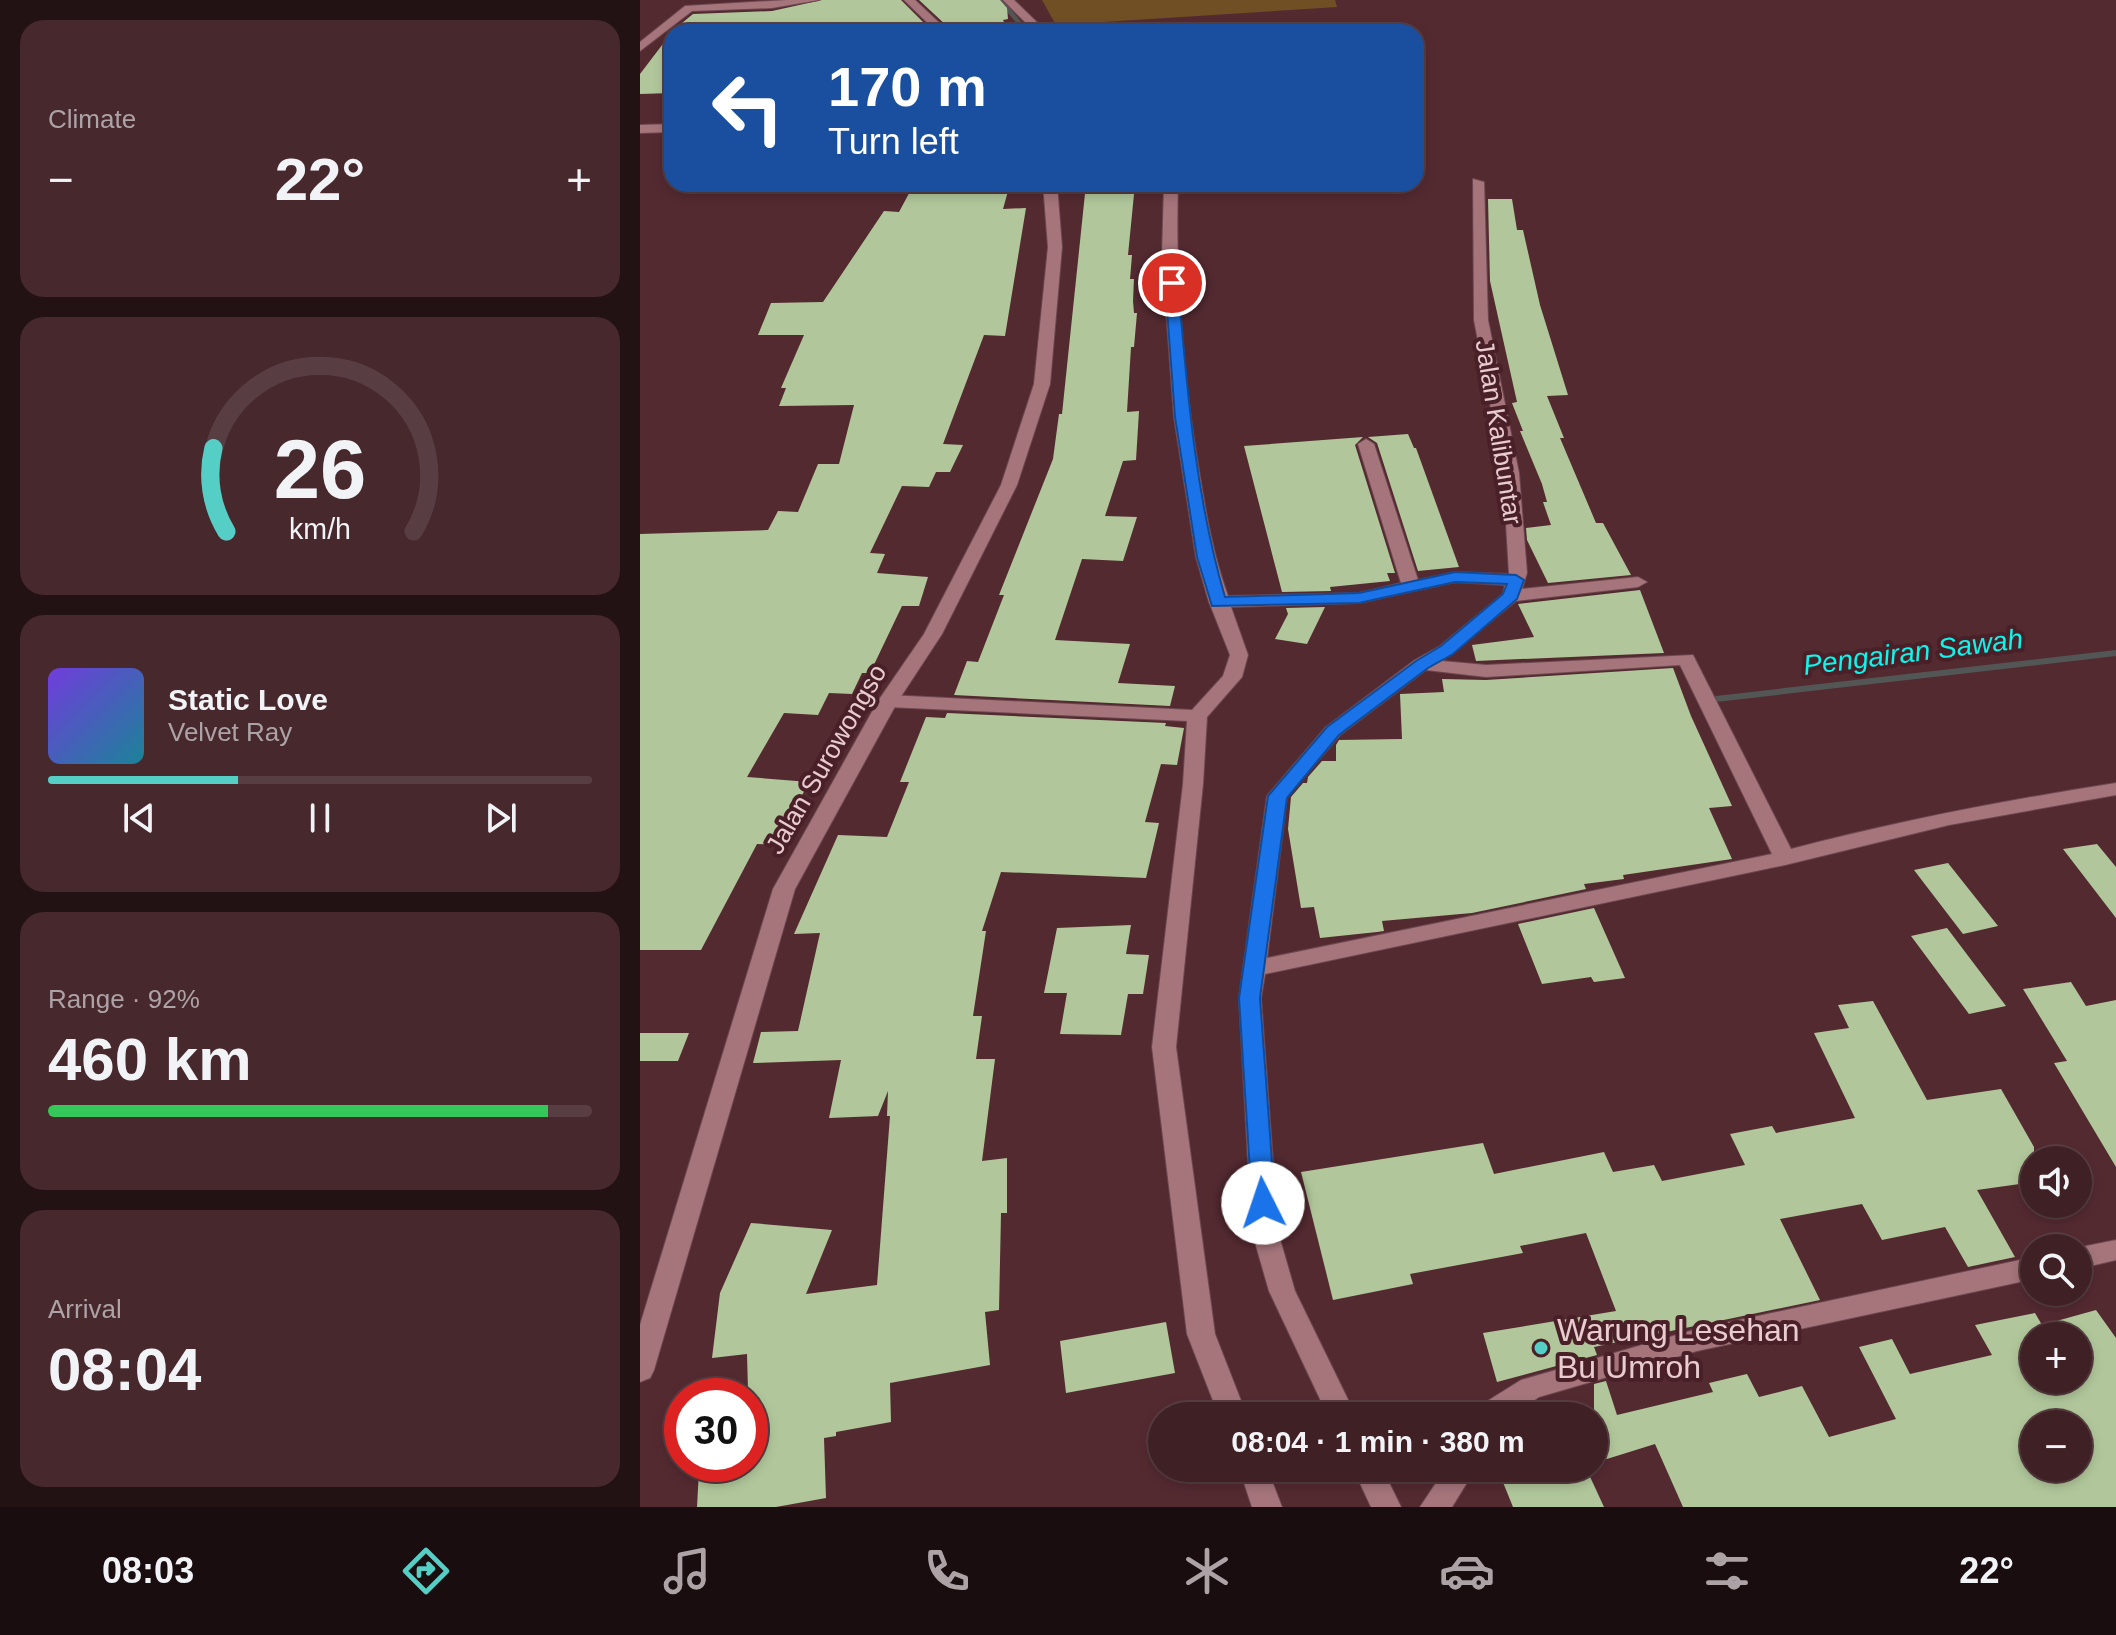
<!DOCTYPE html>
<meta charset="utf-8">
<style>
:root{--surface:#3f2025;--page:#46282d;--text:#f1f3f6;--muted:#ada3a7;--line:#583e42;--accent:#55cec6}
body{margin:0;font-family:Helvetica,sans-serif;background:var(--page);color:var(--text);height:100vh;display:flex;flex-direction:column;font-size:30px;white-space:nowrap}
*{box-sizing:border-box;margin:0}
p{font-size:26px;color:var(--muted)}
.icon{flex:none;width:44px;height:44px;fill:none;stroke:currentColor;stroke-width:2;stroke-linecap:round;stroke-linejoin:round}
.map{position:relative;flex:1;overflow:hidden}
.panel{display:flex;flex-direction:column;gap:20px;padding:20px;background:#231214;width:640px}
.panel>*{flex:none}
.banner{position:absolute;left:24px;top:24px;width:760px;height:168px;border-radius:24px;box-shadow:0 4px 12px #0003,0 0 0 2px var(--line);background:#1a4fa0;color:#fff;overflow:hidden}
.controls{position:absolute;left:1380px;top:1146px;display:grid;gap:16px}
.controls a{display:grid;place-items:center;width:72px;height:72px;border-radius:50%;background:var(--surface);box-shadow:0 4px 12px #0003,0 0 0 2px var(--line);font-size:40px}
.speed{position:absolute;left:24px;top:1378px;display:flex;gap:16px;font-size:40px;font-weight:700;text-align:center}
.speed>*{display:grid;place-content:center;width:104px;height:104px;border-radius:50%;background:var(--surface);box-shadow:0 4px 12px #0003,0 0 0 2px var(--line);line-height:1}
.speed .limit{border:12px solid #d22;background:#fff;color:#111}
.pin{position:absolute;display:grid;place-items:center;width:68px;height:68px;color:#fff;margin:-34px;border:4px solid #fff;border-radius:50%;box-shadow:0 2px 8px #0007}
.me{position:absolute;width:88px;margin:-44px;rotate:356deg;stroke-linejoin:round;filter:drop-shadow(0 0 6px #0008)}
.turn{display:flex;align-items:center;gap:28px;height:168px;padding:0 32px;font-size:36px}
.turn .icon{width:104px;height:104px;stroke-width:2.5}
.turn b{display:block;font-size:56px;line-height:68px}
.big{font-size:60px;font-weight:700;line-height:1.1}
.panel .card{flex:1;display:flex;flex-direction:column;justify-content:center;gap:12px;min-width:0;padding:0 28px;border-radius:24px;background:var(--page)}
.panel .dial{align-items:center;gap:0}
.dial svg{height:208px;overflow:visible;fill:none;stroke:var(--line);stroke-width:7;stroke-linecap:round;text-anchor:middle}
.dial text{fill:var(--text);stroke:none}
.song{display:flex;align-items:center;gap:24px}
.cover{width:96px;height:96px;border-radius:12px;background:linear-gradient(135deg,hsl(260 70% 55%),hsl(190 70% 35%))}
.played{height:8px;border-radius:4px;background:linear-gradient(90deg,var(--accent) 35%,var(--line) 35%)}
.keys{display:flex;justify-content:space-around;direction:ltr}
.heat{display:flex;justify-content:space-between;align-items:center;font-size:44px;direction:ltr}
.charge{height:12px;border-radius:6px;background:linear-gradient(90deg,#34c759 92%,var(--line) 0)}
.trip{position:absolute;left:508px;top:1402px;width:460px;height:80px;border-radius:40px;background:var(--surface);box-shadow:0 4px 12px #0003,0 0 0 2px var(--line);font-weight:700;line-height:80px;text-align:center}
.tabs{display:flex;height:128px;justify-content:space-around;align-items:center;background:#190d0f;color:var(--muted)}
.tabs .icon{width:56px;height:56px}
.tabs .active{color:var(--accent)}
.tabs b{font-size:36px;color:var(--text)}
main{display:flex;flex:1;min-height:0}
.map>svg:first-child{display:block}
.green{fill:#714f25}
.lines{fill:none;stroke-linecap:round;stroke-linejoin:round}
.stream{fill:#525655;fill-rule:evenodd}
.building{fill:#b1c79b;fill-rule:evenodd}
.minor-casing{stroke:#6d4850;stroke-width:2}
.tertiary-casing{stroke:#6d4850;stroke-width:2}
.minor{fill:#a6757c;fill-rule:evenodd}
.tertiary{fill:#a6757c;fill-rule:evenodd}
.route{fill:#1a73e8;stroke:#114b97;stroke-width:2}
.poi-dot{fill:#55cec6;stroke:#491f28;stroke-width:3}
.labels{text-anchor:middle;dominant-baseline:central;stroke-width:8;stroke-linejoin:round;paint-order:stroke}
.street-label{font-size:26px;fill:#e8cccf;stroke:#491f28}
.water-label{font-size:28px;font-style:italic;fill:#0ff5eb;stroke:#491f28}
.near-poi-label{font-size:32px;fill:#e8cccf;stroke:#491f28;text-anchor:start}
</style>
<main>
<section class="panel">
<div class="card"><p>Climate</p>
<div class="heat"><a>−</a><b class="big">22°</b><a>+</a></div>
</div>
<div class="card dial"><svg viewBox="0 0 100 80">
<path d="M14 69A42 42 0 1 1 86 69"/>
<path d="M14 69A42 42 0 0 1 9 37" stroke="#55cec6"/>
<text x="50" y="56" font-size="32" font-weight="700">26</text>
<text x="50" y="72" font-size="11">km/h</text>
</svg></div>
<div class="card">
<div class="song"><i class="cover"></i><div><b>Static Love</b><p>Velvet Ray</p></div></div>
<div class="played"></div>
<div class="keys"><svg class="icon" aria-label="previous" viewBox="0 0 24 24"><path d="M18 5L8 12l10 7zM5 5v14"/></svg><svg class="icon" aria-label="pause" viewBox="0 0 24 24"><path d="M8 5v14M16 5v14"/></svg><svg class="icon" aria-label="next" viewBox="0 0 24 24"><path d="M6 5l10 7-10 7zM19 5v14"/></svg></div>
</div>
<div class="card"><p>Range · 92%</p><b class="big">460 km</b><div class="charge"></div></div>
<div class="card"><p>Arrival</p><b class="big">08:04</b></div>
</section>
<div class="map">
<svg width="1476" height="1507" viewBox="0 0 1476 1507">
<rect width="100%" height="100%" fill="#542a31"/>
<path class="green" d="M402,0H695L697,7L416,25Z"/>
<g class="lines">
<path class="stream" d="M357,0H363L390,32H384Z
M1476,650V656L1076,702L1071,699L1076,696Z"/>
</g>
<path class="building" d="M182,0H261L290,29L267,32L40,30L42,23L53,14L132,11Z
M279,0H360L367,8L368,19L363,20L369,32H330L326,24L308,27Z
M32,32V93L0,94V74Z
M274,184H370L363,209L386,208L365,336L344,335L303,444L323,445L310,472H296L289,487L262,486L230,553L245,554L237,573L288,577L279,606H262L230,673H222L212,694L189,693L178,715L144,713L107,777L169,782L136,845L117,844L61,950H0V534L128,530L138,511L158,512L178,464H199L214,405L139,406L146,388H141L164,335H118L131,303L183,302L244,211L259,212Z
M446,184H495L488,255H492L490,279H494L493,301L494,313H497L494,347H491L487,412L499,411L496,460L483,461L465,516L497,517L483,561L442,559L415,640L490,644L478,683L535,686L530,706L314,695L327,661L338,662L364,595H359L413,459L419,414H422Z
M848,199H872L877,230H883L900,305L928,395L907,396L924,438H920L956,523H963L991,575L908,583L887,540L886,528L911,525L903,502H907L902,484L880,431H883L872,403L877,402L850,281Z
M768,434L774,448H776L819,567L778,571L737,443L728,437Z
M723,437L715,445L755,573H747L750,581L690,587L691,591L642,592L604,446Z
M1000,590L1024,653L836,661L832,645L894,637L878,604Z
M685,607L667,644L635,639L648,614L646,608Z
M1033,668L1051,716L1092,806L1069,808L1092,859L983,875L984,879L944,884L946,889L832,913L742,921L744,931L737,932L680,938L674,907L661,908L648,829L651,797L663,783H667L668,777L682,761H696V745L699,740L762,739L760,694L804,692L802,679L846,680Z
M307,713L526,723L525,726L544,728L537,765L521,764L505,822L519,823L506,878L361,872L342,931H346L333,1016H342L336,1059H355L342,1161L367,1158V1213H361L359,1310L345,1312L350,1365L250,1383L251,1422L196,1432V1436L184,1438L186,1498L136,1507H57L59,1470L110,1464L107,1354L72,1358L80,1293L111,1223L192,1230L166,1294L237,1285L250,1116H247L248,1091L238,1116L189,1118L201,1060L113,1063L121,1032L158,1031L180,933L154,934L198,835L247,837L269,782H260L286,717L305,718Z
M1457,844L1476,867V918L1423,849Z
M1308,863L1358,926L1323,934L1274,870Z
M954,908L985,978L954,982L951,977L902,984L878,924Z
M491,925L486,954L509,955L503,994H488L481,1035L420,1034L427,993H404L417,928Z
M1307,928L1366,1006L1329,1014L1271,936Z
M1431,982L1446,1006L1476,1000V1167L1414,1063L1427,1061L1383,989Z
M1233,1001L1287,1100L1361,1089L1394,1147V1182L1337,1190L1375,1257L1328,1267L1305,1227L1242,1240L1222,1204L1140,1219L1180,1300L954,1347L957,1355L857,1382L843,1333L976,1311L946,1233L880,1246L883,1253L770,1274L773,1284L693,1300L661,1172L843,1143L854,1174L964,1152L973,1172L1014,1165L1022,1181L1105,1165L1090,1134L1132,1126L1136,1133L1215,1118L1174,1033L1209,1028L1198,1005Z
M0,1033H49L38,1061H0Z
M1456,1310L1476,1338V1507H1043L1015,1444L954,1463V1384L966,1381L977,1415L1073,1392L1069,1383L1107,1374L1119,1397L1162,1386L1189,1437L1256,1419L1219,1347L1252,1339L1270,1374L1352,1355L1335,1325L1395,1313L1402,1325ZM1394,1336H1438V1380H1394ZM1394,1424H1438V1468H1394Z
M526,1322L535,1373L426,1393L420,1341Z
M884,1468H946L964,1507H873L860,1475Z"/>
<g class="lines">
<g class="minor-casing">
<path id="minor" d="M147,0H179L132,8L52,11L0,51V42L45,6Z
M363,0H374L407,32H395Z
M32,124V132L0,133V125Z
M833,179L844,182L848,320L879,473L887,573L882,589L998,577L1007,582L998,587L876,601L802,661L846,665L1053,655L1151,849C1258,821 1367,800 1476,783V795L1309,825L1145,865L625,974L621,998L638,1232L655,1291L716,1416H688L629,1291L612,1232L599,998L627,796L686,727L775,660L800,646L863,594L865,585L815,582L719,603L591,607L608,655L602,677L567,717L563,784L536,1047L575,1334L607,1416H579L547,1334L512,1047L543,784L547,721L248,707L238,701L248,695L552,710L583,676L590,655L569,602L556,557L534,417L522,256L524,184H538C535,280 543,376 559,471C566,514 573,555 588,596L719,593L761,583L718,444L726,439L734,444L778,580L815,572L869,574L863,473L834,320ZM1040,665L1132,854L627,958L647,797L700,735L786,670L846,677Z
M599,1468H627L642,1507H612Z
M713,1468H742L761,1507H731Z"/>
</g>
<g class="tertiary-casing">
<path id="tertiary" d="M264,0H275L309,32H297Z
M403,184H417L422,247L410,384L377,485L302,634L258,701L155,889L14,1370L10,1378L0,1382V1325L133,889L238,701L284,634L361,485L394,384L408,247Z
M1476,1240V1260L1438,1269L1436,1248Z
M1394,1257V1279L1057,1351L899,1397L871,1416H834L838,1407L881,1380L1057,1329Z
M806,1468H836L812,1507H780Z"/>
</g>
<use href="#minor" class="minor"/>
<use href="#tertiary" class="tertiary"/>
</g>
<path class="route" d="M532,279L538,283C547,388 555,495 585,597L719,593L815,572L876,575L884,580L877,599L813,654L788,668L699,735L647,798L620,998L635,1203L631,1210L623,1212L615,1210L612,1203L599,998L628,796L687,727L776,661L801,646L863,594L867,584L815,582L719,603L572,606L557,557L535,417L525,283Z"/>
<circle class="poi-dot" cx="901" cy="1348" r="8"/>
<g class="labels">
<g class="street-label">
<text transform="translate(859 432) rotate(81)">Jalan Kalibuntar</text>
<text transform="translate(186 759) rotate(-60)">Jalan Surowongso</text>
</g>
<g class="water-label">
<text transform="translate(1273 652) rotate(-7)">Pengairan Sawah</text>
</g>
<g class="near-poi-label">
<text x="917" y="1330">Warung Lesehan<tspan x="917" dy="37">Bu Umroh</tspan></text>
</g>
</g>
</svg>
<div class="controls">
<a><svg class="icon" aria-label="sound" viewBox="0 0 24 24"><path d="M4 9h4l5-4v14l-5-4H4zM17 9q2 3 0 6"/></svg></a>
<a><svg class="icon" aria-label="search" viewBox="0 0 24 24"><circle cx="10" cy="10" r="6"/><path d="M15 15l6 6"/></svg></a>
<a>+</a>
<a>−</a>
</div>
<div class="speed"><div class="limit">30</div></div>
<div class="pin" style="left:532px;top:283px;background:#d93025"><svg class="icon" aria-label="arrive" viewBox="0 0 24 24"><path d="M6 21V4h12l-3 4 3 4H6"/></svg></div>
<svg class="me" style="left:623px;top:1203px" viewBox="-20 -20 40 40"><circle r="19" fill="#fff"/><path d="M0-13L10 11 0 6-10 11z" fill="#1a73e8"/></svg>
<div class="trip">08:04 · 1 min · 380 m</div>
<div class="banner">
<div class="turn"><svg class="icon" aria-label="left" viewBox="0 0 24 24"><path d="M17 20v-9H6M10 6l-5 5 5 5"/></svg><div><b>170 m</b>Turn left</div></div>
</div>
</div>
</main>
<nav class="tabs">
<b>08:03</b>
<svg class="icon active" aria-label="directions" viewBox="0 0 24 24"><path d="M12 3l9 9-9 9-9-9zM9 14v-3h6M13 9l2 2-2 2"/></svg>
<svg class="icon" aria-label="music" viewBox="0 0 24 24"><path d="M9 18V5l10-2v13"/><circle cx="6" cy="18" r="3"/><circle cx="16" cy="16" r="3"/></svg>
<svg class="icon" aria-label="phone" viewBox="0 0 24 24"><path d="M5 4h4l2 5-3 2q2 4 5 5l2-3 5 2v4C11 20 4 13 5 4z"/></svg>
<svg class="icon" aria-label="climate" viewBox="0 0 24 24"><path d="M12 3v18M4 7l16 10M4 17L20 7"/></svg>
<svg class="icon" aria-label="car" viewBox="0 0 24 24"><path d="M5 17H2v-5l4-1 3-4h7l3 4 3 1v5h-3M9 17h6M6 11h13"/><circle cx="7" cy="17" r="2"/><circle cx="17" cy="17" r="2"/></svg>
<svg class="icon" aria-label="filters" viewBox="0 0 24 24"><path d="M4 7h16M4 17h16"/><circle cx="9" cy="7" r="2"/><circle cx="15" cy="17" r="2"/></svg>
<b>22°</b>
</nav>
